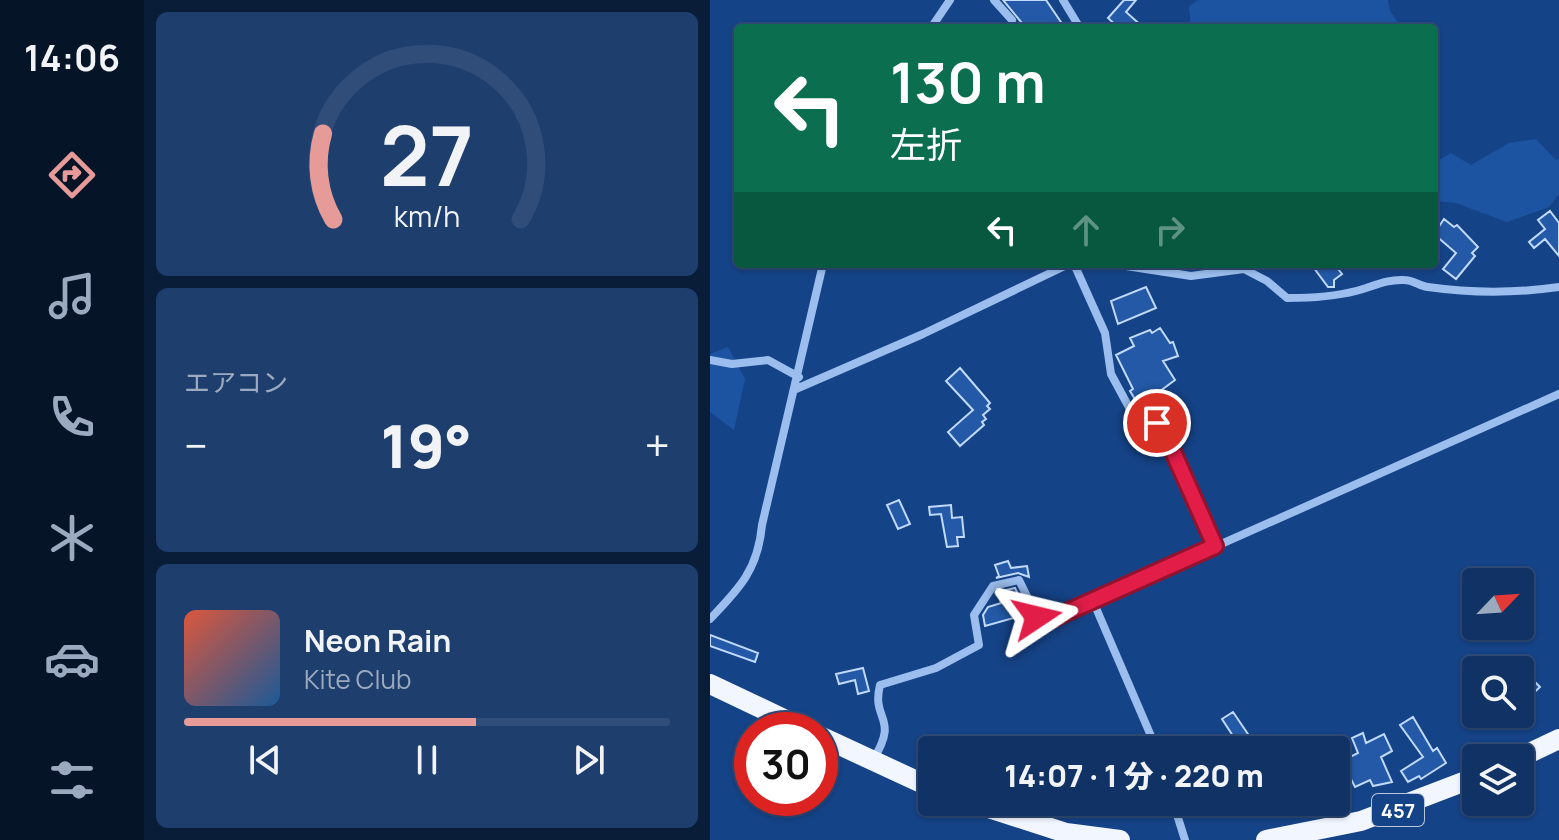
<!DOCTYPE html>
<html lang="ja">
<meta charset="utf-8">
<style>
:root{--surface:#103265;--page:#1e3e6e;--text:#f1f3f6;--muted:#9caabf;--line:#304d79;--accent:#e69b98}
body{margin:0;font-family:Manrope,"Noto Sans JP",sans-serif;background:var(--page);color:var(--text);height:100vh;display:flex;flex-direction:column;font-size:30px;white-space:nowrap}
*{box-sizing:border-box;margin:0}
p{font-size:26px;color:var(--muted)}
.icon{flex:none;width:44px;height:44px;fill:none;stroke:currentColor;stroke-width:2;stroke-linecap:round;stroke-linejoin:round}
.map{position:relative;flex:1;overflow:hidden}
.side{display:flex;flex-direction:column;gap:12px;padding:12px;background:#091c38;width:566px}
.side>*{flex:none}
.top-card{position:absolute;left:24px;top:24px;width:704px;height:244px;border-radius:8px;box-shadow:0 2px 6px #0004,0 0 0 2px var(--line);background:#0b6e4f;color:#fff;overflow:hidden}
.needle{width:52px;rotate:65deg}
.fabs{position:absolute;left:752px;top:568px;display:grid;gap:16px}
.fabs a{display:grid;place-items:center;width:72px;height:72px;border-radius:8px;background:var(--surface);box-shadow:0 2px 6px #0004,0 0 0 2px var(--line);font-size:40px}
.speed{position:absolute;left:24px;top:712px;display:flex;gap:16px;font-size:40px;font-weight:700;text-align:center}
.speed>*{display:grid;place-content:center;width:104px;height:104px;border-radius:50%;background:var(--surface);box-shadow:0 2px 6px #0004,0 0 0 2px var(--line);line-height:1}
.speed .limit{border:12px solid #d22;background:#fff;color:#111}
.pin{position:absolute;display:grid;place-items:center;width:68px;height:68px;color:#fff;margin:-34px;border:4px solid #fff;border-radius:50%;box-shadow:0 2px 8px #0007}
.me{position:absolute;width:88px;margin:-44px;rotate:80deg;stroke-linejoin:round;filter:drop-shadow(0 0 6px #0008)}
.turn{display:flex;align-items:center;gap:28px;height:168px;padding:0 24px;font-size:36px}
.turn .icon{width:104px;height:104px;stroke-width:2.5}
.turn b{display:block;font-size:56px;line-height:68px}
.lanes{display:flex;align-items:center;height:76px;padding:0 24px;background:#0003;justify-content:center;gap:40px;direction:ltr}
.lanes .off{opacity:.35}
.big{font-size:60px;font-weight:800;line-height:1.1}
.side .card{flex:1;display:flex;flex-direction:column;justify-content:center;gap:12px;min-width:0;padding:0 28px;border-radius:12px;background:var(--page)}
.side .dial{align-items:center;gap:0}
.dial svg{height:208px;overflow:visible;fill:none;stroke:var(--line);stroke-width:7;stroke-linecap:round;text-anchor:middle}
.dial text{fill:var(--text);stroke:none}
.song{display:flex;align-items:center;gap:24px}
.cover{width:96px;height:96px;border-radius:12px;background:linear-gradient(135deg,hsl(10 70% 55%),hsl(210 70% 35%))}
.played{height:8px;border-radius:4px;background:linear-gradient(90deg,var(--accent) 60%,var(--line) 60%)}
.keys{display:flex;justify-content:space-around;direction:ltr}
.heat{display:flex;justify-content:space-between;align-items:center;font-size:44px;direction:ltr}
.trip{position:absolute;left:208px;top:736px;width:432px;height:80px;border-radius:8px;background:var(--surface);box-shadow:0 2px 6px #0004,0 0 0 2px var(--line);font-weight:800;line-height:80px;text-align:center}
main{display:flex;flex:1;min-height:0}
.tab-bar{display:flex;flex-direction:column;width:144px;justify-content:space-around;align-items:center;background:#061428;color:var(--muted)}
.tab-bar .icon{width:56px;height:56px}
.tab-bar .selected{color:var(--accent)}
.tab-bar b{font-size:36px;color:var(--text)}
.map>svg:first-child{display:block}
.green{fill:#1d54a1}
.building{fill:#2359a6;stroke:#c1d9fb;stroke-width:2}
.lines{fill:none;stroke-linecap:round;stroke-linejoin:round}
.minor{stroke:#9bbeee;stroke-width:8}
.trunk{stroke:#f1f6ff;stroke-width:20}
.route-casing{stroke:#92132f;stroke-width:20}
.route{stroke:#e11d48;stroke-width:14}
.labels{text-anchor:middle;dominant-baseline:central;stroke-width:8;stroke-linejoin:round;paint-order:stroke}
.shield{fill:#154387;stroke:#b9c7db;stroke-width:2}
.shield-label{font-size:20px;font-weight:bold;fill:#fff}
</style>
<main>
<nav class="tab-bar">
<b>14:06</b>
<svg class="icon selected" aria-label="directions" viewBox="0 0 24 24"><path d="M12 3l9 9-9 9-9-9zM9 14v-3h6M13 9l2 2-2 2"/></svg>
<svg class="icon" aria-label="music" viewBox="0 0 24 24"><path d="M9 18V5l10-2v13"/><circle cx="6" cy="18" r="3"/><circle cx="16" cy="16" r="3"/></svg>
<svg class="icon" aria-label="phone" viewBox="0 0 24 24"><path d="M5 4h4l2 5-3 2q2 4 5 5l2-3 5 2v4C11 20 4 13 5 4z"/></svg>
<svg class="icon" aria-label="climate" viewBox="0 0 24 24"><path d="M12 3v18M4 7l16 10M4 17L20 7"/></svg>
<svg class="icon" aria-label="car" viewBox="0 0 24 24"><path d="M5 17H2v-5l4-1 3-4h7l3 4 3 1v5h-3M9 17h6M6 11h13"/><circle cx="7" cy="17" r="2"/><circle cx="17" cy="17" r="2"/></svg>
<svg class="icon" aria-label="filters" viewBox="0 0 24 24"><path d="M4 7h16M4 17h16"/><circle cx="9" cy="7" r="2"/><circle cx="15" cy="17" r="2"/></svg>
</nav>
<section class="side">
<div class="card dial"><svg viewBox="0 0 100 80">
<path d="M14 69A42 42 0 1 1 86 69"/>
<path d="M14 69A42 42 0 0 1 10 36" stroke="#e69b98"/>
<text x="50" y="56" font-size="32" font-weight="700">27</text>
<text x="50" y="72" font-size="11">km/h</text>
</svg></div>
<div class="card"><p>エアコン</p>
<div class="heat"><a>−</a><b class="big">19°</b><a>+</a></div>
</div>
<div class="card">
<div class="song"><i class="cover"></i><div><b>Neon Rain</b><p>Kite Club</p></div></div>
<div class="played"></div>
<div class="keys"><svg class="icon" aria-label="previous" viewBox="0 0 24 24"><path d="M18 5L8 12l10 7zM5 5v14"/></svg><svg class="icon" aria-label="pause" viewBox="0 0 24 24"><path d="M8 5v14M16 5v14"/></svg><svg class="icon" aria-label="next" viewBox="0 0 24 24"><path d="M6 5l10 7-10 7zM19 5v14"/></svg></div>
</div>
</section>
<div class="map">
<svg width="849" height="840" viewBox="0 0 849 840">
<rect width="100%" height="100%" fill="#154387"/>
<path class="green" d="M488,0H678L680,11L692,28H481L479,6Z
M826,139L846,160L849,158V194L839,207L797,222L746,203L724,201V163L741,153L761,165L799,143Z
M18,347L35,379L24,430L0,412V354Z"/>
<path class="building" d="M293,0H336L355,28H316Z
M414,0H426L416,12L434,28H409L398,18Z
M840,211L849,223V256L835,239L824,248L819,242L835,229L828,220Z
M734,219L744,227L747,225L768,247L762,253L765,256L746,279L733,269L746,253L724,234Z
M601,264H624L632,274L624,280V287H618Z
M436,287L446,308L408,324L401,301Z
M450,328L460,343L463,342L468,356L453,361L465,380L438,400L443,409L434,414L420,391L423,389L406,355L424,346L420,338L440,330L442,333Z
M250,368L280,403L277,406L280,409L273,415L276,419L272,422L274,425L250,446L238,432L263,410L236,381Z
M189,500L200,524L188,529L177,505Z
M241,505L242,518L252,517L254,537H247L248,546L237,547L231,514L220,515L219,507Z
M298,561L301,568L317,566L319,577L308,573L286,578L289,576L285,565Z
M305,588L314,606L308,608L311,616L275,626L273,615L278,607L291,603L288,592Z
M0,635L48,653L45,662L0,646Z
M799,656L830,687L818,698L810,690V670H784Z
M153,668L159,691L148,694L145,680L129,684L126,674Z
M523,712L542,740L549,750H540L537,746L534,749L523,736L512,719Z
M703,717L723,751L727,748L736,763L711,779L709,776L698,782L691,771L713,757L690,725Z
M653,733L656,743L674,734L682,751L671,757L682,782L663,786L660,780L645,787L638,773L630,777L626,764L648,753L642,738Z"/>
<g class="lines">
<path class="minor" d="M284,0L302,20
M353,0L370,28
M221,28L240,0
M364,264L395,333L401,374L428,424L447,423L452,427L505,546
M403,264L481,276L534,269L557,281L577,298C600,298 623,297 646,291C662,287 676,279 694,280C703,280 710,286 718,287C760,293 807,293 849,287
M0,360L22,364L58,360L89,377
M86,389L213,334L359,264
M0,619C30,588 48,569 52,525L113,264
M447,750L383,601L849,394
M163,760C190,716 161,722 170,685L226,668L269,645L264,615L283,586L309,580L327,617L337,621L383,601
M463,802L475,840"/>
<path class="trunk" d="M0,684L97,730
M110,736L222,788
M809,758L849,739
M260,802L356,833L410,840
M556,840L651,821L766,777"/>
</g>
<g class="lines">
<g class="route-casing">
<path id="route" d="M327,617L337,621L505,546L452,427L447,423"/>
</g>
<use href="#route" class="route"/>
</g>
<g class="labels">
<rect class="shield" x="662" y="794" width="52" height="32" rx="6"/>
<g class="shield-label">
<text x="688" y="810">457</text>
</g>
</g>
</svg>
<div class="fabs">
<a><svg class="needle" viewBox="-14 -14 28 28"><path d="M0-13l5 13h-10z" fill="#e53935"/><path d="M0 13l5-13h-10z" fill="#9caabf"/></svg></a>
<a><svg class="icon" aria-label="search" viewBox="0 0 24 24"><circle cx="10" cy="10" r="6"/><path d="M15 15l6 6"/></svg></a>
<a><svg class="icon" aria-label="layers" viewBox="0 0 24 24"><path d="M12 4l9 5-9 5-9-5zM3 14l9 5 9-5"/></svg></a>
</div>
<div class="speed"><div class="limit">30</div></div>
<div class="pin" style="left:447px;top:423px;background:#d93025"><svg class="icon" aria-label="arrive" viewBox="0 0 24 24"><path d="M6 21V4h12l-3 4 3 4H6"/></svg></div>
<svg class="me" style="left:327px;top:617px" viewBox="-20 -20 40 40"><path d="M0-17L14 15 0 8-14 15z" fill="#e11d48" stroke="#fff" stroke-width="4"/></svg>
<div class="trip">14:07 · 1 分 · 220 m</div>
<div class="top-card">
<div class="turn"><svg class="icon" aria-label="left" viewBox="0 0 24 24"><path d="M17 20v-9H6M10 6l-5 5 5 5"/></svg><div><b>130 m</b>左折</div></div>
<div class="lanes"><svg class="icon" aria-label="left" viewBox="0 0 24 24"><path d="M17 20v-9H6M10 6l-5 5 5 5"/></svg><svg class="icon off" aria-label="ahead" viewBox="0 0 24 24"><path d="M12 20V5M6 11l6-6 6 6"/></svg><svg class="icon off" aria-label="right" viewBox="0 0 24 24"><path d="M7 20v-9h11M14 6l5 5-5 5"/></svg></div>
</div>
</div>
</main>
